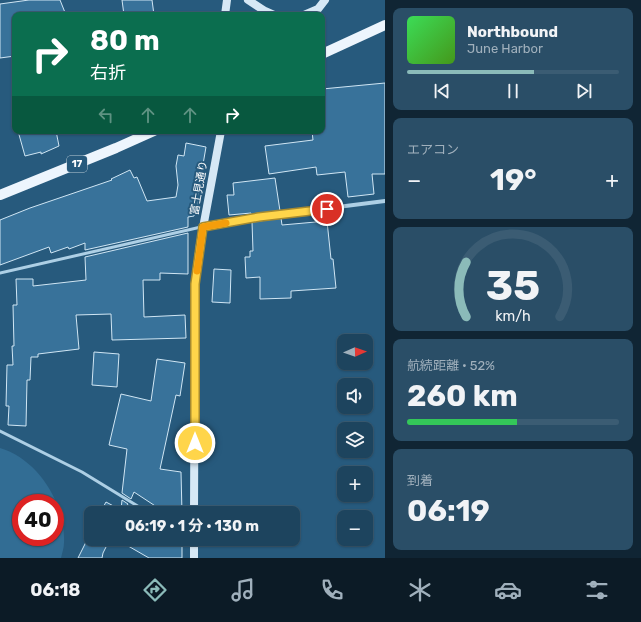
<!DOCTYPE html>
<html lang="ja">
<meta charset="utf-8">
<style>
:root{--surface:#1d445e;--page:#2a4e67;--text:#f1f3f6;--muted:#a0b0bc;--line:#3b5c73;--accent:#8bbbb9}
body{margin:0;font-family:Rubik,"Noto Sans JP",sans-serif;background:var(--page);color:var(--text);height:100vh;display:flex;flex-direction:column;font-size:15px;white-space:nowrap}
*{box-sizing:border-box;margin:0}
p{font-size:13px;color:var(--muted)}
.icon{flex:none;width:22px;height:22px;fill:none;stroke:currentColor;stroke-width:2;stroke-linecap:round;stroke-linejoin:round}
.map{position:relative;flex:1;overflow:hidden}
.drawer{display:flex;flex-direction:column;gap:8px;padding:8px;background:#102534;width:256px}
.drawer>*{flex:none}
.banner{position:absolute;left:12px;top:12px;width:313px;height:122px;border-radius:8px;box-shadow:0 1px 3px #0004,0 0 0 1px var(--line);background:#0b6e4f;color:#fff;overflow:hidden}
.needle{width:26px;rotate:88deg}
.buttons{position:absolute;left:337px;top:334px;display:grid;gap:8px}
.buttons a{display:grid;place-items:center;width:36px;height:36px;border-radius:8px;background:var(--surface);box-shadow:0 1px 3px #0004,0 0 0 1px var(--line);font-size:20px}
.speed{position:absolute;left:12px;top:494px;display:flex;gap:8px;font-size:20px;font-weight:700;text-align:center}
.speed>*{display:grid;place-content:center;width:52px;height:52px;border-radius:50%;background:var(--surface);box-shadow:0 1px 3px #0004,0 0 0 1px var(--line);line-height:1}
.speed .limit{border:6px solid #d22;background:#fff;color:#111}
.pin{position:absolute;display:grid;place-items:center;width:34px;height:34px;color:#fff;margin:-17px;border:2px solid #fff;border-radius:50%;box-shadow:0 1px 4px #0007}
.me{position:absolute;width:44px;margin:-22px;rotate:0deg;stroke-linejoin:round;filter:drop-shadow(0 0 3px #0008)}
.turn{display:flex;align-items:center;gap:14px;height:84px;padding:0 12px;font-size:18px}
.turn .icon{width:52px;height:52px;stroke-width:2.5}
.turn b{display:block;font-size:28px;line-height:34px}
.lanes{display:flex;align-items:center;height:38px;padding:0 12px;background:#0003;justify-content:center;gap:20px;direction:ltr}
.lanes .off{opacity:.35}
.big{font-size:30px;font-weight:700;line-height:1.1}
.drawer .tile{flex:1;display:flex;flex-direction:column;justify-content:center;gap:6px;min-width:0;padding:0 14px;border-radius:8px;background:var(--page)}
.drawer .dial{align-items:center;gap:0}
.dial svg{height:104px;overflow:visible;fill:none;stroke:var(--line);stroke-width:7;stroke-linecap:round;text-anchor:middle}
.dial text{fill:var(--text);stroke:none}
.song{display:flex;align-items:center;gap:12px}
.cover{width:48px;height:48px;border-radius:6px;background:linear-gradient(135deg,hsl(130 70% 55%),hsl(100 70% 35%))}
.played{height:4px;border-radius:2px;background:linear-gradient(90deg,var(--accent) 60%,var(--line) 60%)}
.keys{display:flex;justify-content:space-around;direction:ltr}
.heat{display:flex;justify-content:space-between;align-items:center;font-size:22px;direction:ltr}
.charge{height:6px;border-radius:3px;background:linear-gradient(90deg,#34c759 52%,var(--line) 0)}
.trip{position:absolute;left:84px;top:506px;width:216px;height:40px;border-radius:8px;background:var(--surface);box-shadow:0 1px 3px #0004,0 0 0 1px var(--line);font-weight:700;line-height:40px;text-align:center}
.tab-bar{display:flex;height:64px;justify-content:space-around;align-items:center;background:#0c1b26;color:var(--muted)}
.tab-bar .icon{width:28px;height:28px}
.tab-bar .current{color:var(--accent)}
.tab-bar b{font-size:18px;color:var(--text)}
main{display:flex;flex:1;min-height:0}
.map>svg:first-child{display:block}
.green{fill:#326d94;fill-rule:evenodd}
.building{fill:#38729a;stroke:#d0e6f4}
.lines{fill:none;stroke-linecap:round;stroke-linejoin:round}
.lane{stroke:#adcfe5;stroke-width:3}
.street{stroke:#adcfe5;stroke-width:4}
.secondary{stroke:#d6e8f5;stroke-width:8}
.primary{stroke:#edf5fd;stroke-width:10}
.route-casing{stroke:#a68a30;stroke-width:10}
.route{stroke:#ffd54a;stroke-width:7}
.slow{stroke:#f59e0b;stroke-width:7}
.labels{text-anchor:middle;dominant-baseline:central;stroke-width:4;stroke-linejoin:round;paint-order:stroke}
.shield{fill:#275a7d;stroke:#beced8;stroke-width:1}
.shield-label{font-size:10px;font-weight:bold;fill:#fff}
.street-label{font-size:11px;fill:#fff;stroke:#275a7d}
</style>
<main>
<div class="map">
<svg width="385" height="558" viewBox="0 0 385 558">
<rect width="100%" height="100%" fill="#275a7d"/>
<path class="green" d="M0,448C38,459 66,504 64,543C64,548 62,553 61,558H0ZM21,503H55V537H21Z"/>
<path class="building" d="M29,0H60L66,15H15V56L0,58V4Z
M122,0H152L154,15H124Z
M385,83V174H372L374,194L348,197L345,172L317,175L316,167L269,174L265,146L313,140L312,131H322V89Z
M18,131H56L59,146L41,154V152L25,156Z
M186,143L206,147L197,199L198,210L194,216L188,217V227L85,250V243L69,249L68,247L51,253L49,247L0,265V220L30,208L112,180L111,179L130,170L134,178L137,177L147,201L176,197L178,185L176,166L178,155L184,156Z
M275,178L280,211L251,215V213L229,215L227,195H234L233,183Z
M281,218L282,225L327,221L331,259H333L336,288L291,291V298L260,299V277L246,278L245,257H250V251H253L252,222Z
M188,233V274L160,273V280H143L144,317L185,315L186,338L112,340L111,314L76,315L79,349L38,354V357H31L30,380H27L26,426L8,425L9,406H6L7,365H13L12,346H14L13,305H17L16,279H33V286L86,280L85,257Z
M214,269L231,270L230,303L212,302Z
M94,352L119,354L117,387L92,385Z
M157,359L185,363L180,396L176,395L160,469L181,472L182,513H166L134,492L131,499L122,493L127,449L109,445L121,394L151,401Z
M122,500L128,504L123,513H100L106,502L121,510Z
M91,532V539H110L103,553L102,558H78Z
M116,539H172V541H182V558H149Z"/>
<g class="lines">
<path class="lane" d="M0,273L201,227
M0,431L82,472L149,513"/>
<path class="street" d="M204,227L259,217L385,201"/>
<path class="secondary" d="M248,0L265,11L274,15
M225,15L227,0
M304,15L318,9L325,0
M194,513L195,284L200,244L221,131
M194,539V558"/>
<path class="primary" d="M322,54L385,25
M0,195L116,148L154,131"/>
</g>
<g class="lines">
<g class="route-casing">
<path id="route" d="M195,443V284L203,227L259,217L327,209"/>
</g>
<use href="#route" class="route"/>
<path class="slow" d="M197,271L203,227L226,223"/>
</g>
<g class="labels">
<rect class="shield" x="67" y="156" width="20" height="16" rx="3"/>
<g class="shield-label">
<text x="77" y="164">17</text>
</g>
<g class="street-label">
<text transform="translate(199 188) rotate(-80)">富士見通り</text>
</g>
</g>
</svg>
<div class="buttons">
<a><svg class="needle" viewBox="-14 -14 28 28"><path d="M0-13l5 13h-10z" fill="#e53935"/><path d="M0 13l5-13h-10z" fill="#a0b0bc"/></svg></a>
<a><svg class="icon" aria-label="sound" viewBox="0 0 24 24"><path d="M4 9h4l5-4v14l-5-4H4zM17 9q2 3 0 6"/></svg></a>
<a><svg class="icon" aria-label="layers" viewBox="0 0 24 24"><path d="M12 4l9 5-9 5-9-5zM3 14l9 5 9-5"/></svg></a>
<a>+</a>
<a>−</a>
</div>
<div class="speed"><div class="limit">40</div></div>
<div class="pin" style="left:327px;top:209px;background:#d93025"><svg class="icon" aria-label="arrive" viewBox="0 0 24 24"><path d="M6 21V4h12l-3 4 3 4H6"/></svg></div>
<svg class="me" style="left:195px;top:443px" viewBox="-20 -20 40 40"><circle r="17" fill="#ffd54a" stroke="#fff" stroke-width="3"/><path d="M0-11L8 9 0 5-8 9z" fill="#fff"/></svg>
<div class="trip">06:19 · 1 分 · 130 m</div>
<div class="banner">
<div class="turn"><svg class="icon" aria-label="right" viewBox="0 0 24 24"><path d="M7 20v-9h11M14 6l5 5-5 5"/></svg><div><b>80 m</b>右折</div></div>
<div class="lanes"><svg class="icon off" aria-label="left" viewBox="0 0 24 24"><path d="M17 20v-9H6M10 6l-5 5 5 5"/></svg><svg class="icon off" aria-label="ahead" viewBox="0 0 24 24"><path d="M12 20V5M6 11l6-6 6 6"/></svg><svg class="icon off" aria-label="ahead" viewBox="0 0 24 24"><path d="M12 20V5M6 11l6-6 6 6"/></svg><svg class="icon" aria-label="right" viewBox="0 0 24 24"><path d="M7 20v-9h11M14 6l5 5-5 5"/></svg></div>
</div>
</div>
<section class="drawer">
<div class="tile">
<div class="song"><i class="cover"></i><div><b>Northbound</b><p>June Harbor</p></div></div>
<div class="played"></div>
<div class="keys"><svg class="icon" aria-label="previous" viewBox="0 0 24 24"><path d="M18 5L8 12l10 7zM5 5v14"/></svg><svg class="icon" aria-label="pause" viewBox="0 0 24 24"><path d="M8 5v14M16 5v14"/></svg><svg class="icon" aria-label="next" viewBox="0 0 24 24"><path d="M6 5l10 7-10 7zM19 5v14"/></svg></div>
</div>
<div class="tile"><p>エアコン</p>
<div class="heat"><a>−</a><b class="big">19°</b><a>+</a></div>
</div>
<div class="tile dial"><svg viewBox="0 0 100 80">
<path d="M14 69A42 42 0 1 1 86 69"/>
<path d="M14 69A42 42 0 0 1 14 27" stroke="#8bbbb9"/>
<text x="50" y="56" font-size="32" font-weight="700">35</text>
<text x="50" y="72" font-size="11">km/h</text>
</svg></div>
<div class="tile"><p>航続距離 · 52%</p><b class="big">260 km</b><div class="charge"></div></div>
<div class="tile"><p>到着</p><b class="big">06:19</b></div>
</section>
</main>
<nav class="tab-bar">
<b>06:18</b>
<svg class="icon current" aria-label="directions" viewBox="0 0 24 24"><path d="M12 3l9 9-9 9-9-9zM9 14v-3h6M13 9l2 2-2 2"/></svg>
<svg class="icon" aria-label="music" viewBox="0 0 24 24"><path d="M9 18V5l10-2v13"/><circle cx="6" cy="18" r="3"/><circle cx="16" cy="16" r="3"/></svg>
<svg class="icon" aria-label="phone" viewBox="0 0 24 24"><path d="M5 4h4l2 5-3 2q2 4 5 5l2-3 5 2v4C11 20 4 13 5 4z"/></svg>
<svg class="icon" aria-label="climate" viewBox="0 0 24 24"><path d="M12 3v18M4 7l16 10M4 17L20 7"/></svg>
<svg class="icon" aria-label="car" viewBox="0 0 24 24"><path d="M5 17H2v-5l4-1 3-4h7l3 4 3 1v5h-3M9 17h6M6 11h13"/><circle cx="7" cy="17" r="2"/><circle cx="17" cy="17" r="2"/></svg>
<svg class="icon" aria-label="filters" viewBox="0 0 24 24"><path d="M4 7h16M4 17h16"/><circle cx="9" cy="7" r="2"/><circle cx="15" cy="17" r="2"/></svg>
</nav>
